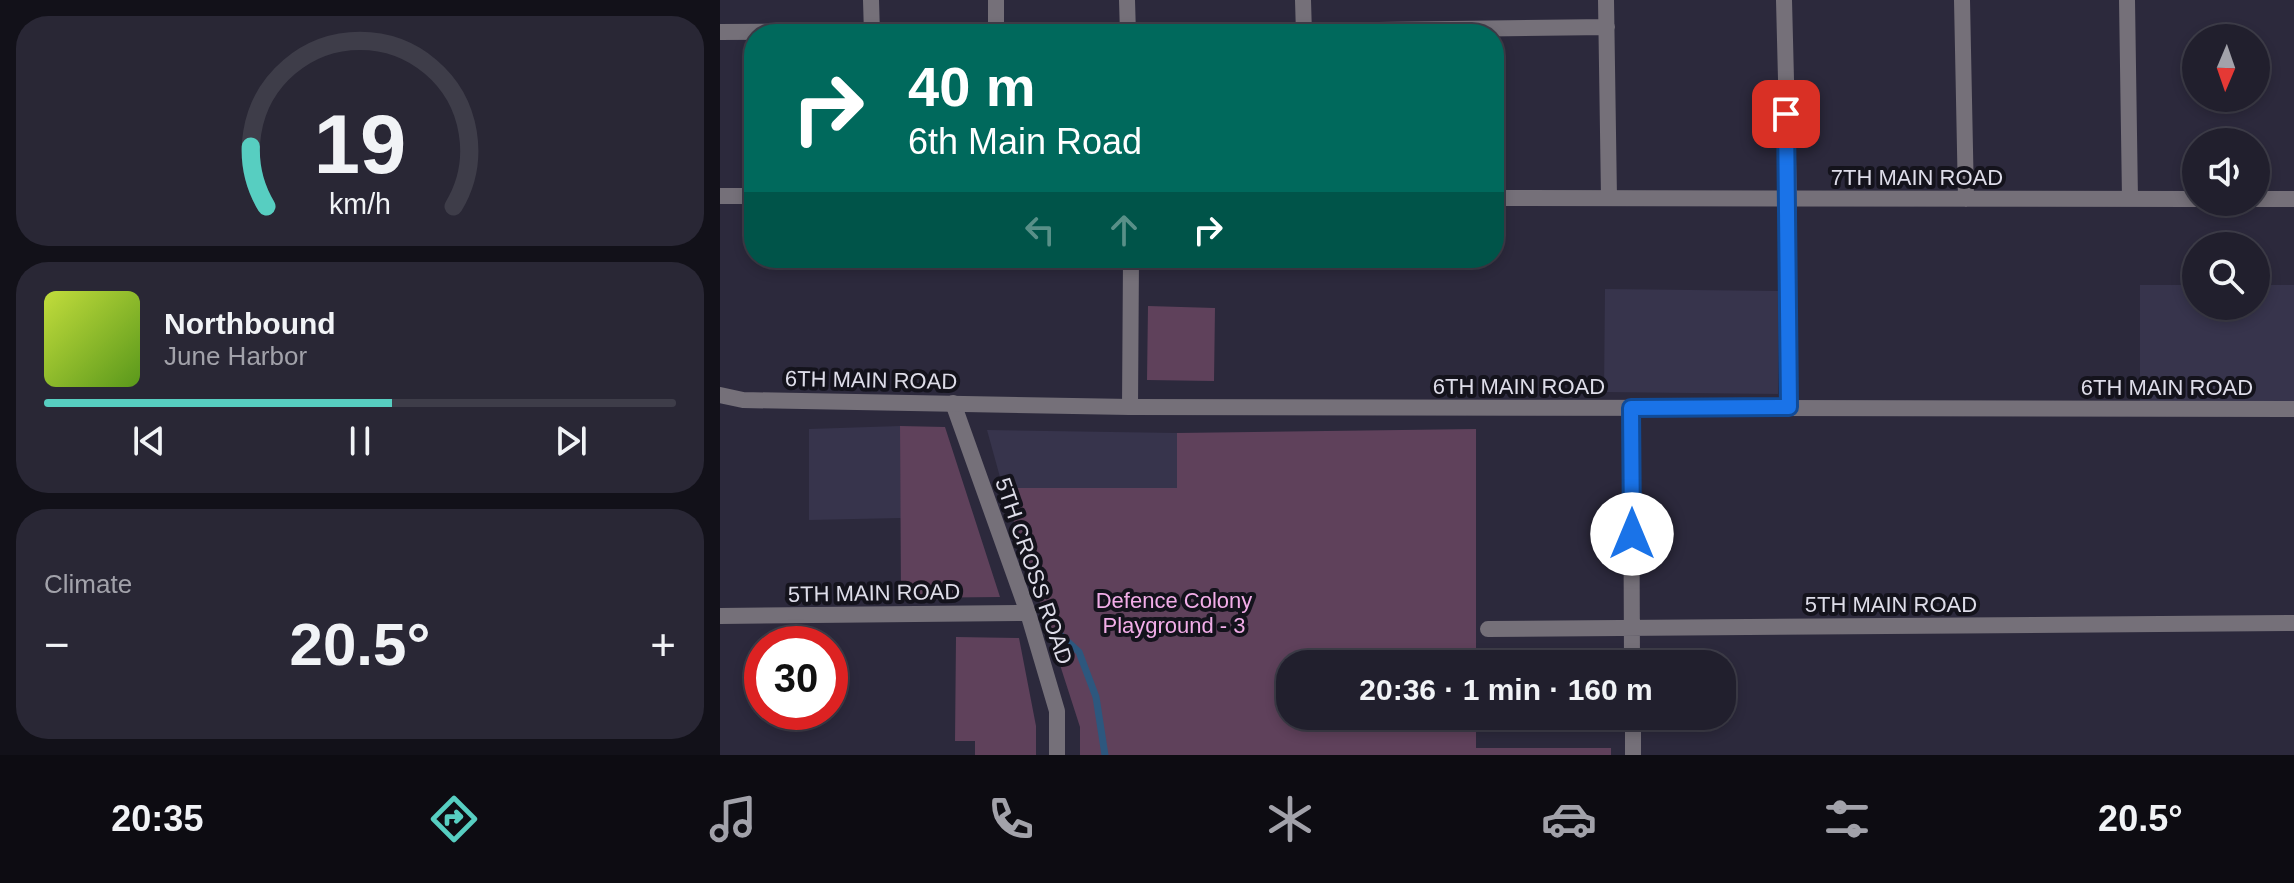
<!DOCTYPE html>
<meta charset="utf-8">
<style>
:root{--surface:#211f2d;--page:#292735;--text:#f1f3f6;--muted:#a2a2aa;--line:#3e3d49;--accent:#57cec1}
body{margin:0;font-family:Arial,sans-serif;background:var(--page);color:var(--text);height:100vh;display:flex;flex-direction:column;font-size:30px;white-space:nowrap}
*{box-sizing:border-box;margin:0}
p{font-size:26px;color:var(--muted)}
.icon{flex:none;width:44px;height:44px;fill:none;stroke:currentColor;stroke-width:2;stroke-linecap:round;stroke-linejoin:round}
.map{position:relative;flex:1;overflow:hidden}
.drawer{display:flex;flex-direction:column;gap:16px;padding:16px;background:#121119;width:720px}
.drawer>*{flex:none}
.banner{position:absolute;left:24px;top:24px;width:760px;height:244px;border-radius:32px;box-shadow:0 4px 12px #0003,0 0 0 2px var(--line);background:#00695c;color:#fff;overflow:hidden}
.needle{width:52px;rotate:182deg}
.tools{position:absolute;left:1462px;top:24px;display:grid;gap:16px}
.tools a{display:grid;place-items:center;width:88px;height:88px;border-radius:50%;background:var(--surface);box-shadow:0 4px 12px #0003,0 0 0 2px var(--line);font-size:40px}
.speed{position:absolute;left:24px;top:626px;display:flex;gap:16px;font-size:40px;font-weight:700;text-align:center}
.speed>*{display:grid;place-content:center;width:104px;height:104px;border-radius:50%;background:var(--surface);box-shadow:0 4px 12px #0003,0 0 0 2px var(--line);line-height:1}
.speed .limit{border:12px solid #d22;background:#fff;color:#111}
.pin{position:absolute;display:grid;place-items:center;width:68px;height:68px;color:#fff;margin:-34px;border-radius:16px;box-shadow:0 4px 12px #0006}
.me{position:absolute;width:88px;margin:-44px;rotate:0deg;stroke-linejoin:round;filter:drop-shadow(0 0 6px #0008)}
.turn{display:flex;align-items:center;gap:28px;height:168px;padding:0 32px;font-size:36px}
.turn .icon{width:104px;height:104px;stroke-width:2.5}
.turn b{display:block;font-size:56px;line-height:68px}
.lanes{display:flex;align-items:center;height:76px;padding:0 32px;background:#0003;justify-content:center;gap:40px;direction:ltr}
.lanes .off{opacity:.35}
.big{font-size:60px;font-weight:700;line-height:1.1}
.drawer .card{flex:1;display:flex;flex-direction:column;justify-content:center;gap:12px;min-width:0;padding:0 28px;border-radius:32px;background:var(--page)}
.drawer .dial{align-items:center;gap:0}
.dial svg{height:208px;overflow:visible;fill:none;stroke:var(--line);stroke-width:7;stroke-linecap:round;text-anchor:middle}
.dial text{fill:var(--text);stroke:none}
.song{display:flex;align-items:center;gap:24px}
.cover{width:96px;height:96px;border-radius:12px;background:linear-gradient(135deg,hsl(70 70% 55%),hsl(90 70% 35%))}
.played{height:8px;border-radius:4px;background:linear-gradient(90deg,var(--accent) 55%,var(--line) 55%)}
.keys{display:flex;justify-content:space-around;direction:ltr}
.heat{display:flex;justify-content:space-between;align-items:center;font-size:44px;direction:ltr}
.trip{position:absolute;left:556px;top:650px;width:460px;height:80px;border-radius:32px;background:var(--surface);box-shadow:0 4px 12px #0003,0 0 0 2px var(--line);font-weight:700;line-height:80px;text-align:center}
.tab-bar{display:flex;height:128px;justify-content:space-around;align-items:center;background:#0d0c12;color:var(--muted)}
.tab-bar .icon{width:56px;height:56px}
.tab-bar .selected{color:var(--accent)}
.tab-bar b{font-size:36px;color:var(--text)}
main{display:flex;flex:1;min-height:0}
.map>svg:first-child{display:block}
.built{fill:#37344c}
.green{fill:#5f415b}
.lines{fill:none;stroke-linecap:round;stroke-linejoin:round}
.stream{stroke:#2d577e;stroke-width:7}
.minor{stroke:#757079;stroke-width:16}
.tertiary{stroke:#757079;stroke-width:16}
.route-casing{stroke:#114b97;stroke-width:20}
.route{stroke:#1a73e8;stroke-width:14}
.labels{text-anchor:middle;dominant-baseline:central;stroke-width:8;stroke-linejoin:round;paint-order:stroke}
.street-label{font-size:22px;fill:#dedde9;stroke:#14131c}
.park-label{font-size:22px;fill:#f2ade8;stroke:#14131c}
</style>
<main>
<section class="drawer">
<div class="card dial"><svg viewBox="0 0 100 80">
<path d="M14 69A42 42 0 1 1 86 69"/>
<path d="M14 69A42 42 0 0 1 8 46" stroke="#57cec1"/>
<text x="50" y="56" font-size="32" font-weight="700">19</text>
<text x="50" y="72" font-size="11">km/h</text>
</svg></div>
<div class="card">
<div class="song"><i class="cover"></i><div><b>Northbound</b><p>June Harbor</p></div></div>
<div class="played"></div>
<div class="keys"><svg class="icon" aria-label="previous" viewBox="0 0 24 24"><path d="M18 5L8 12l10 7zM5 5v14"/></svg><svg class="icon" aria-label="pause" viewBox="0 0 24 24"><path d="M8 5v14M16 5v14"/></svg><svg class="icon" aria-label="next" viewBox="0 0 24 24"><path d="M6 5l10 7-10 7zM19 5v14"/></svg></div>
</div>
<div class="card"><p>Climate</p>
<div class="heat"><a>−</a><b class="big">20.5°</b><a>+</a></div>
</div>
</section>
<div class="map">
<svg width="1574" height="755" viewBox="0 0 1574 755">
<rect width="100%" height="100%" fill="#2c293c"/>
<path class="built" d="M1420,285H1476V306H1536V285H1574V402H1420Z
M885,289L1059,291L1058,394L884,392Z
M180,426L181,518L89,520V429Z
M267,430L457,433V488H283Z"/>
<path class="green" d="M428,306L495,308L494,381L427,380Z
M180,426L225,427L280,597L181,598Z
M756,429V664H570V716H756V748H891V755H360V727L283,488H457V433Z
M236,637L299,638L316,726V755H255V741H235Z"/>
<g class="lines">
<path class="stream" d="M336,631L359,652L376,697L385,755"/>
<path class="minor" d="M151,0L152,34
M407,0L408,34
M583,0L584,34
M886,0L889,198
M1064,0L1069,199V407
M1242,0L1246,199
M1407,0L1410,199
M584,31L887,27
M0,32L152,31
M276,34V0
M0,196H34
M774,198L1476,199
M1536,199H1574
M233,403L308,613L337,711V755
M410,407L411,258
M911,408L912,664
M0,616L308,613
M768,629L1574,623
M913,716V755"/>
<path class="tertiary" d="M0,395L23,400L410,407L1574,409"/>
</g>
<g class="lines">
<g class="route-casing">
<path id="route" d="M912,534L911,408L1069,407L1066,114"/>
</g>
<use href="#route" class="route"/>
</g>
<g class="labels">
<g class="street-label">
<text x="1197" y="177">7TH MAIN ROAD</text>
<text transform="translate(151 380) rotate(1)">6TH MAIN ROAD</text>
<text x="799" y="386">6TH MAIN ROAD</text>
<text x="1447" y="387">6TH MAIN ROAD</text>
<text transform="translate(314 571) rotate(71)">5TH CROSS ROAD</text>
<text transform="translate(154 593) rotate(-1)">5TH MAIN ROAD</text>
<text x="1171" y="604">5TH MAIN ROAD</text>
</g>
<g class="park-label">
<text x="454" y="600">Defence Colony<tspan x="454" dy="25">Playground - 3</tspan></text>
</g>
</g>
</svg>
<div class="tools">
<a><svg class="needle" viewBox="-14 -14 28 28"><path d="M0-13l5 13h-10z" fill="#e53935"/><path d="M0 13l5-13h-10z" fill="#a2a2aa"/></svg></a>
<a><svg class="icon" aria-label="sound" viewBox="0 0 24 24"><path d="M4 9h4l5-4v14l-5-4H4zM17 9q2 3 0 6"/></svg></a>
<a><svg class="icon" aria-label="search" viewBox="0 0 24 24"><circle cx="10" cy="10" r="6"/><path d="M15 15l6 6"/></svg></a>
</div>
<div class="speed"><div class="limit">30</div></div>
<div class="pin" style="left:1066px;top:114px;background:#d93025"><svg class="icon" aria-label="arrive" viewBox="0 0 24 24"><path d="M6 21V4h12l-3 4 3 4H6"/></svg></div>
<svg class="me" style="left:912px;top:534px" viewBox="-20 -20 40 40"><circle r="19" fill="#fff"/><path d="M0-13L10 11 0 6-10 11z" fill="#1a73e8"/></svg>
<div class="trip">20:36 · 1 min · 160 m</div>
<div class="banner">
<div class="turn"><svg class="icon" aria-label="right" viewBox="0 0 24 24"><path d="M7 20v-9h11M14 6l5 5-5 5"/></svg><div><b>40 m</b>6th Main Road</div></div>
<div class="lanes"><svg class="icon off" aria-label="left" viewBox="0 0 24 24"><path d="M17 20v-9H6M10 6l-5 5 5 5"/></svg><svg class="icon off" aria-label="ahead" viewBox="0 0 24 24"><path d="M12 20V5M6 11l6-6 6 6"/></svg><svg class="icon" aria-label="right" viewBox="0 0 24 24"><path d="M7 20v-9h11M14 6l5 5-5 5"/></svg></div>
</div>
</div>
</main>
<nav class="tab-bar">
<b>20:35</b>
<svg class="icon selected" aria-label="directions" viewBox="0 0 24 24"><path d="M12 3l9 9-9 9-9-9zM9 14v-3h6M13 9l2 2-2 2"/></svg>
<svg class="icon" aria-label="music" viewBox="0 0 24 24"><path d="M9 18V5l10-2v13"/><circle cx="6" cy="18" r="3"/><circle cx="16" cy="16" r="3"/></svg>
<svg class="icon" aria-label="phone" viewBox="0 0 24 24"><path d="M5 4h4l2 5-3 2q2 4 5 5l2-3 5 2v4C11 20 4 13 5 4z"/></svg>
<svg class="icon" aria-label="climate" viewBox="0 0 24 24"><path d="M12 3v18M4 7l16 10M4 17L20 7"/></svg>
<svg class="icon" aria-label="car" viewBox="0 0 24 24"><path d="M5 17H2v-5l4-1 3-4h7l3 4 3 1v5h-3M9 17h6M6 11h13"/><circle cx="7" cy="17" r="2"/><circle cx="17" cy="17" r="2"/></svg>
<svg class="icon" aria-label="filters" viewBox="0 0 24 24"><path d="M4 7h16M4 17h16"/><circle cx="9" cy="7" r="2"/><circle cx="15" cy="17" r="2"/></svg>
<b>20.5°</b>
</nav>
